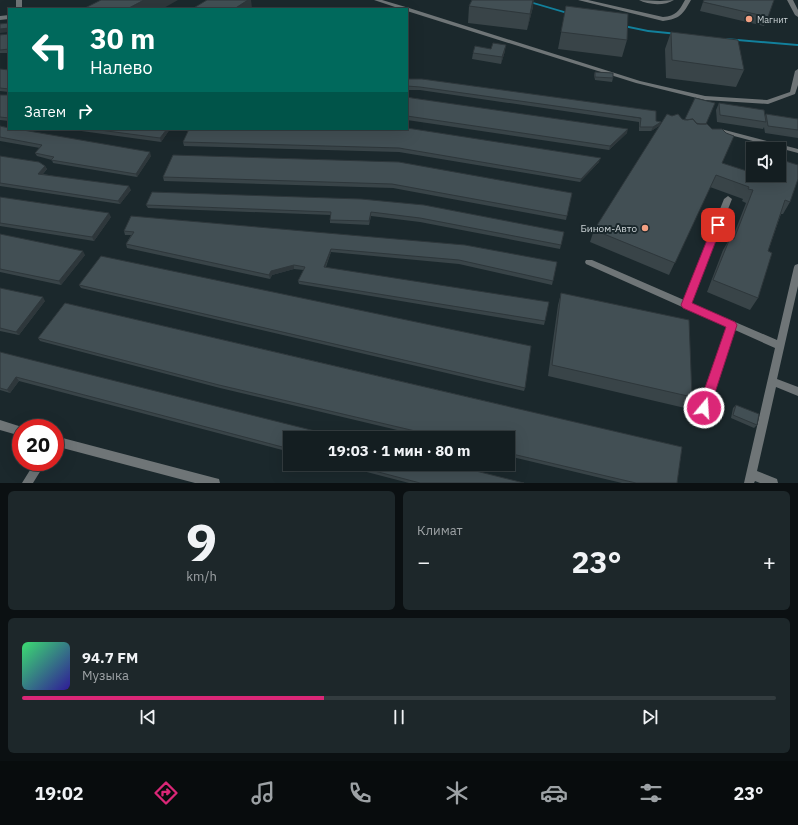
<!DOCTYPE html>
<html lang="ru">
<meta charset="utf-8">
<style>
:root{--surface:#141e21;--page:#1d272a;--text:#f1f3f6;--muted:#9da2a5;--line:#333c3f;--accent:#db2777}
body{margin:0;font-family:"IBM Plex Sans",sans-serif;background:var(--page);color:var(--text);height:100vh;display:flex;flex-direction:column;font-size:15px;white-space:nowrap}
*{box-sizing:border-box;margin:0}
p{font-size:13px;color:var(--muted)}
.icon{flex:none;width:22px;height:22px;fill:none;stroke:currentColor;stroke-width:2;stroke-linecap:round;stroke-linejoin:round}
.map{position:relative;height:483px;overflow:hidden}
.side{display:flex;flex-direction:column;gap:8px;padding:8px;background:#0b1012;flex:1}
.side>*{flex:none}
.guide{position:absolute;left:8px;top:8px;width:400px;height:122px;border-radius:0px;box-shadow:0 4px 16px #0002,0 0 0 1px var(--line);background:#00695c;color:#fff;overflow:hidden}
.controls{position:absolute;left:746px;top:142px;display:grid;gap:8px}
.controls a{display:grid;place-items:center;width:40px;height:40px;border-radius:0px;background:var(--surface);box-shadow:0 4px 16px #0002,0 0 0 1px var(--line);font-size:20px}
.speed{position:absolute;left:12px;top:419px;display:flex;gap:8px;font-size:20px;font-weight:700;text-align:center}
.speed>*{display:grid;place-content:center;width:52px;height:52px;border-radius:50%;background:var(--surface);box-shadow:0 4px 16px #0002,0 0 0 1px var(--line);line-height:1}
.speed .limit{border:6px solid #d22;background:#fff;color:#111}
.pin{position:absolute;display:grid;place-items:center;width:34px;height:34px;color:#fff;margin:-17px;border-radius:8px;box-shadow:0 2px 6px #0006}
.me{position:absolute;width:44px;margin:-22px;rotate:18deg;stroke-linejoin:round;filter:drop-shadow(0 0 3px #0008)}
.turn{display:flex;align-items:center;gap:14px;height:84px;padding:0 16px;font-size:18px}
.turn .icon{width:52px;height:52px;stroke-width:2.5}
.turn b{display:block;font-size:28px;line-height:34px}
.then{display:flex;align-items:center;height:38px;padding:0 16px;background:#0003;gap:8px;font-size:15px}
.big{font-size:30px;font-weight:800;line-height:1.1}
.side .tile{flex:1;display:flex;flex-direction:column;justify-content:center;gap:6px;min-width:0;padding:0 14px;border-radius:6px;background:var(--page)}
.side .dial{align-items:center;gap:0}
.dial b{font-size:52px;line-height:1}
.song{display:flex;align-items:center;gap:12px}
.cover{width:48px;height:48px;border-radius:6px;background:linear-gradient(135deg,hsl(140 70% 55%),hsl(250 70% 35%))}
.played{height:4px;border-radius:2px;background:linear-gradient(90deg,var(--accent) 40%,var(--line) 40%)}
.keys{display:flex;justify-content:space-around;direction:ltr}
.heat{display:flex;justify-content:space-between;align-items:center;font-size:22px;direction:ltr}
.side .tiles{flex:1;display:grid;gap:8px;grid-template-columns:1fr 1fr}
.tile:last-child{grid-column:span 2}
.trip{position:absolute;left:283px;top:431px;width:232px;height:40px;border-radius:0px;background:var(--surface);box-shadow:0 4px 16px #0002,0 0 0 1px var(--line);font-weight:800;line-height:40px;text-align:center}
.tab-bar{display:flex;height:64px;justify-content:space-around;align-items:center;background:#080c0d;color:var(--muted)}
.tab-bar .icon{width:28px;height:28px}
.tab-bar .current{color:var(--accent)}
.tab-bar b{font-size:18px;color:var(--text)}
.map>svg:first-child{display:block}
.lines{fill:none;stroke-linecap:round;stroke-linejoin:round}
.stream{fill:#12809c;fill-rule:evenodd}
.service{fill:#6f7577;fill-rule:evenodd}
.wall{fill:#394448}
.shaded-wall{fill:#2e373b}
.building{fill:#424f54;stroke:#2e373b}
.route{fill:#db2777;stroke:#8e194d}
.poi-dot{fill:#f3a082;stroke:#1b282c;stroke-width:1.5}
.labels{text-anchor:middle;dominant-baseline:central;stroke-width:4;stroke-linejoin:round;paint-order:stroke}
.far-poi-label{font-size:9px;fill:#ccd4d7;stroke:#1b282c;text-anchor:start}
.poi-label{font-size:10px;fill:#ccd4d7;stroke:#1b282c;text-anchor:end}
</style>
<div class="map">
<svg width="798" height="483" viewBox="0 0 798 483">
<rect width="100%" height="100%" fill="#1b282c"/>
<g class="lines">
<path class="stream" d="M520,0H526L574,14L571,15Z
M619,24L648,30L678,33L680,34L678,35L648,32L619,26Z
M725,38L797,44H798V46L726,40L724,39Z"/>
<path class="service" d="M16,0H22V9H16Z
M374,0H382L409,8L640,81L705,96L767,100L790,92L795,71L798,69V85L795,94L768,104L705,100L636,83L407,11V9H401Z
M578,0H588L663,17C676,16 679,11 685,0H691C683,14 680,19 663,21Z
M639,0L660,1L674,0C665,6 648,5 639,0Z
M787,0H793L798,10V17L795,15Z
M9,15V19L0,20V16Z
M721,129L798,149V153L719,132V130Z
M728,196L732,199L691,303L777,340L794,267L795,265L798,264V286L777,379L798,387V396L776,387L757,471L777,479L778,483H760L755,481L754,483H744L775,348L735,330L708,411L704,413L700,411L699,408L727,327L586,264L585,262L586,260H592L684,300L724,199Z
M0,420L25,428H21V436L0,430Z
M55,436L215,478L219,479L220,483H195L55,446Z
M35,462H46L33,483H22Z"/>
</g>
<path class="wall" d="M703,2L768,17L764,26L700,11Z
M469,6L533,7L527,30L468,23Z
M566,6L627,40L622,57L558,49Z
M671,32L744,70L736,87L666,78L665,49Z
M9,34V53H0V35Z
M505,51L501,64L472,59L473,53Z
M0,69L9,70V92L0,91Z
M595,72L613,78L612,82L595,80L594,75Z
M407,79L656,121L661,122L659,126L651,131H639V122L420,90H407Z
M0,95H9V121L0,120Z
M407,97L627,133L609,150L407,120Z
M719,103L765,116L766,114L798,119V138L765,133L764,127L763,129L717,122L716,110Z
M682,119L706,124L722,163L752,173L753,172V175L790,202L783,214H781L768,251L758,298L750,310L707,292L723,250L730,238L732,239L746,203L742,201L743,199L710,187L669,275L590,242L594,230Z
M0,126L151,156L137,177L53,163L52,160L37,156L35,153L40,148L0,141Z
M67,129H170L161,142Z
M189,129L599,162L580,182L399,152L184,146L183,142Z
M173,155L572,193L566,220L393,188L164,181L163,177Z
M0,156L45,166L47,169L43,174L131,190L120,204L0,186Z
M0,197L111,217L94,241L0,226Z
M361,199L564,232L560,249L420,222L371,216L369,225L330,223V220L331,215L148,208L146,205Z
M124,231L557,262L552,285L459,264L331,252L326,267L545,321L544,325L299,284L298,281L304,270L294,269L272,275L270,279L127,248L126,244L131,235H125Z
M0,234L85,255L61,285L0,272Z
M79,285L525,388L524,391L81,288Z
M0,288L45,301L19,335L0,331Z
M561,293L692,397L685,408L548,376L558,305Z
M65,303L682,447L677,483H622L508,456V438H431L220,388L40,341L38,338Z
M0,352L290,438V452L19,381L10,393L0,390Z
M736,405L757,425L754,428L731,418L733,408Z
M336,464H448L524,483H409Z"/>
<path class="shaded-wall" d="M144,0H178L162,9H127Z
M248,0H251L252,8L250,9H234Z
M533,0H534L533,7L527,30L530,14Z
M9,28V32L0,33V29Z
M506,45L505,51L501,64L502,57Z
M661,122L659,126L651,131L653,127Z
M167,129H170L161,142L160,138Z
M628,129L627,133L609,150L610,146Z
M150,152L151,156L137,177L136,174Z
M601,158L599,162L580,182L581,179Z
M45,166L47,169L40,177L38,174Z
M129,186L131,190L120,204L118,201Z
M371,212V216L369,225V221Z
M109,213L111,217L94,241L92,237Z
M331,249V252L324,270V267Z
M83,251L85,255L61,285L59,281Z
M294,265V269L272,275L270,279L269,275L271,271Z
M43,297L45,301L19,335L16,332Z
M16,377L19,381L10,393L7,390Z"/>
<path class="building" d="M101,0H144L127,9H83Z
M207,0H248L234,9H192Z
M472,0H533L530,14L469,6Z
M704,0H774L768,17L703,2Z
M566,6L628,14L627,40L561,32Z
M9,23V28L0,29V24Z
M671,32L738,40L744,70L672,60Z
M9,34V49L0,50V35Z
M493,43L506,45L502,57L473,53L475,46L491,49Z
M0,69L9,70V89L0,88Z
M595,72L613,73V78L595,77Z
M407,79H422L656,111V121L661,122L653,127H640L641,118L420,87L407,86Z
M0,95H9V118L0,117Z
M407,97L412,98L628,129L610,146L407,116Z
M695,98L715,103L706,124H700L696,123L693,119L687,120L685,119Z
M719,103L764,110L766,122L720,115Z
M667,114L672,116L678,114L682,119L685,120L693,119L697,124H707L712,129H722L726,133L734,136L722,163L753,173V175H779V159L798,165V179L790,202L785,200L768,251L772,253L758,298L713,280L730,238L734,239L753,190L748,189L749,187L716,175L675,263L594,230Z
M766,114L798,119V130L768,126Z
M0,126L9,128V129H17L150,152L136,174L51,160L54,157L35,153L42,145L0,137Z
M407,128L601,158L581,179L399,148L183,142L189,129H407Z
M92,129H167L160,138Z
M173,155L399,162L572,193L567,216L392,184L163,177Z
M0,156L39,162L45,166L38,174L129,186L118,201L0,183Z
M152,192L361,199L424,205L564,232L561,245L420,218L371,212L369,221L330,220L331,212L146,205Z
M0,197L109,213L92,237L0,223Z
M131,216L465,245L557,262L553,281L459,260L331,249L324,267L549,302L545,321L298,281L305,267L294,265L271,271L269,275L126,244L134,232L124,231Z
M0,234L83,251L59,281L0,269Z
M101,256L531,346L525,388L79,285Z
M0,288L43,297L16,332L0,328Z
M561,293L689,320L692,397L552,365Z
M65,303L682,447L677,483H636L508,453V438H445L219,385L38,338Z
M0,352L343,438H290V449L16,377L7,390L0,388Z
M736,405L759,414L757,425L733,415Z
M348,464H448L524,483H420Z"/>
<path class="route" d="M718,222L722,225L692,303L735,322L737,325L710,408L708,412L704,414L700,412L698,408L726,327L683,308L681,305L713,225Z"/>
<g class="poi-dot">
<circle cx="749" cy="19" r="4"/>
<circle cx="645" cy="228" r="4"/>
</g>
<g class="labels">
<g class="far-poi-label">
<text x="757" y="19">Магнит</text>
</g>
<g class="poi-label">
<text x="637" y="228">Бином-Авто</text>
</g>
</g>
</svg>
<div class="controls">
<a><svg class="icon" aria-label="sound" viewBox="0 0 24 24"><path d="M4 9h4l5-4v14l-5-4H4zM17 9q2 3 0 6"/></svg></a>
</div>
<div class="speed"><div class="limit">20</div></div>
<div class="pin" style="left:718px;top:225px;background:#d93025"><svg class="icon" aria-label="arrive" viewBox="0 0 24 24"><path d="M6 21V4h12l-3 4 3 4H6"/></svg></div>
<svg class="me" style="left:704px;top:408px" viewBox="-20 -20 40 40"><circle r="17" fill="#db2777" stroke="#fff" stroke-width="3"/><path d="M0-11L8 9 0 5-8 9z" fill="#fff"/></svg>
<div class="trip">19:03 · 1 мин · 80 m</div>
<div class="guide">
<div class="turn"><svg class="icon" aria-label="left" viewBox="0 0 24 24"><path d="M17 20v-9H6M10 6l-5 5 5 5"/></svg><div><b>30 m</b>Налево</div></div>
<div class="then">Затем<svg class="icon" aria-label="right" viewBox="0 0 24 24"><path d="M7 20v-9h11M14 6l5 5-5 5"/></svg></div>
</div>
</div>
<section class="side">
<div class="tiles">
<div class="tile dial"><b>9</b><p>km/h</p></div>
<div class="tile"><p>Климат</p>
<div class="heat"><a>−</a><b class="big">23°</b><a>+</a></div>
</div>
<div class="tile">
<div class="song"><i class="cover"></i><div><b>94.7 FM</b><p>Музыка</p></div></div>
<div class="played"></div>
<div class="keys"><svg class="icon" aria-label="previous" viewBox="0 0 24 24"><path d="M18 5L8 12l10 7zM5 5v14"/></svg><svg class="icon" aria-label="pause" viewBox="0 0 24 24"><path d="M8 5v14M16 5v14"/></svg><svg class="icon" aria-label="next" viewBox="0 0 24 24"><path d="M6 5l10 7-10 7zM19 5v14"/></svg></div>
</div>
</div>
</section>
<nav class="tab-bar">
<b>19:02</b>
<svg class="icon current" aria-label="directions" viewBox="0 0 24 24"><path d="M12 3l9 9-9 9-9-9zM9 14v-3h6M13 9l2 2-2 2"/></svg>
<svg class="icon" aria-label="music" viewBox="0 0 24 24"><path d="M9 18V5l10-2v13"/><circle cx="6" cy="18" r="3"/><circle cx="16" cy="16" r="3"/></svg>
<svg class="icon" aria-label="phone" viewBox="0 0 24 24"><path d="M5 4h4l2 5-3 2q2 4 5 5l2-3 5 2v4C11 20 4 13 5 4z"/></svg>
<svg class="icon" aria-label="climate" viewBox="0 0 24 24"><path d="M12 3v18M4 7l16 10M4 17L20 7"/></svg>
<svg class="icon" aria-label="car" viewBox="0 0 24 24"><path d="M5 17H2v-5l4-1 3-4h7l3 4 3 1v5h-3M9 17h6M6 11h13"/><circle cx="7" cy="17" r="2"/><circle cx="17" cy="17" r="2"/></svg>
<svg class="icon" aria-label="filters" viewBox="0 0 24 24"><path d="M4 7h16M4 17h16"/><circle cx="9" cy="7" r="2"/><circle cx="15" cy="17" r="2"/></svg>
<b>23°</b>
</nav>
